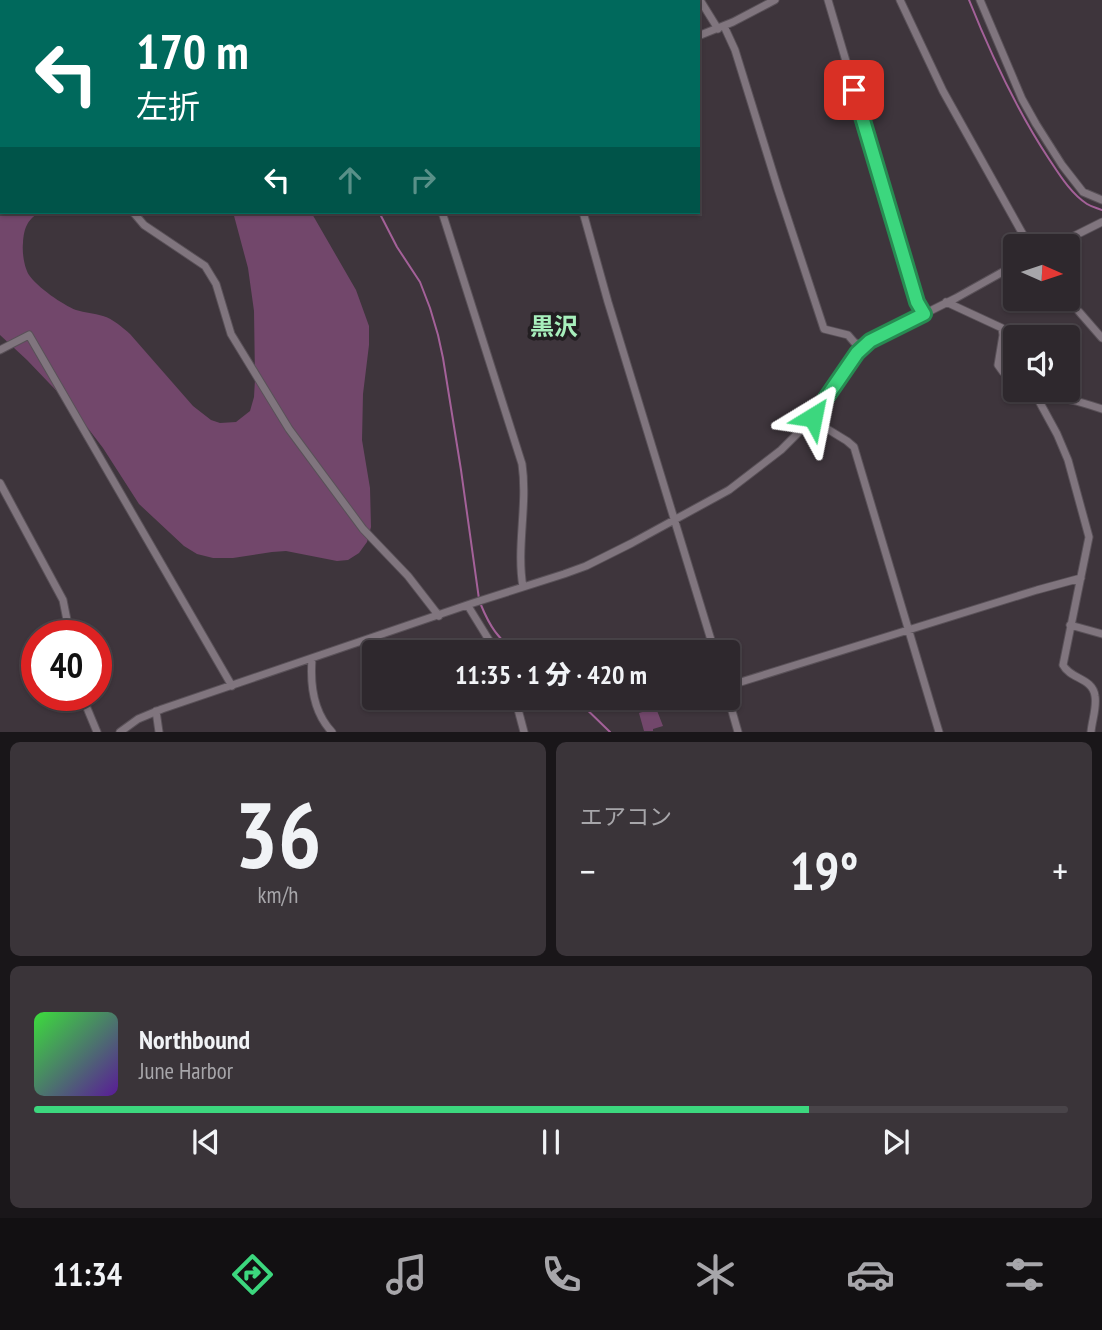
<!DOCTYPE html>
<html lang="ja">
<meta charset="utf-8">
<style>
:root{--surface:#2e282d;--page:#3a3439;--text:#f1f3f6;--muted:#a7a6aa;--line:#494449;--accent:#3cd77e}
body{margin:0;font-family:"PT Sans Narrow","Noto Sans JP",sans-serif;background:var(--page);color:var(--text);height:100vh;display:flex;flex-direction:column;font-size:26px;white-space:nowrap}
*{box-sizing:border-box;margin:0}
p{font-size:23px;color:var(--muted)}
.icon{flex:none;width:38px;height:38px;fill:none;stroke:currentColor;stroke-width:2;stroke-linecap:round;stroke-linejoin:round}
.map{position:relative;height:732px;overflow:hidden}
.panel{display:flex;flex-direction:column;gap:10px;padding:10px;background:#191619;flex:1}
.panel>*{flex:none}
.hud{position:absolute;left:0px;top:0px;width:700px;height:214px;box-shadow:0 2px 5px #0004,0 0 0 2px var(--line);background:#00695c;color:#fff;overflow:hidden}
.needle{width:46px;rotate:93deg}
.controls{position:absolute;left:1003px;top:234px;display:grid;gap:14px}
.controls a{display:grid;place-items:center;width:77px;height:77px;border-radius:7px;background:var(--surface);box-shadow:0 2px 5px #0004,0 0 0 2px var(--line);font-size:35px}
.speed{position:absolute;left:21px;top:620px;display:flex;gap:14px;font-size:35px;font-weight:700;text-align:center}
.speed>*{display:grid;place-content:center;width:91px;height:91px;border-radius:50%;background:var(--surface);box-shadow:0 2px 5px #0004,0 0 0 2px var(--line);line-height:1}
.speed .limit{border:10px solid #d22;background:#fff;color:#111}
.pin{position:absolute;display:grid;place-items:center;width:60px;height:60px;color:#fff;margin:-30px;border-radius:14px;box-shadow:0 4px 10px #0006}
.me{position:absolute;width:77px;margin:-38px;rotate:35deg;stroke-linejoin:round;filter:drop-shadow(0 0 5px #0008)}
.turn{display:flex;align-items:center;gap:24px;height:147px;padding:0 21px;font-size:32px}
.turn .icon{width:91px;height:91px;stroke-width:2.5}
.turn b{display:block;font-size:49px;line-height:60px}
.lanes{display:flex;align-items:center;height:66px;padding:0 21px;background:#0003;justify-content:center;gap:35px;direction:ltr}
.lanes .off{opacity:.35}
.big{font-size:52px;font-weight:800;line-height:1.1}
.panel .widget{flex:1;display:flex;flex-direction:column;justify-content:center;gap:10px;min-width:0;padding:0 24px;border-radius:10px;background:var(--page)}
.panel .dial{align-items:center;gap:0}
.dial b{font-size:91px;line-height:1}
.song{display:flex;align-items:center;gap:21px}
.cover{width:84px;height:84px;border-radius:10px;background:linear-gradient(135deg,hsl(120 70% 55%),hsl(270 70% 35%))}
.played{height:7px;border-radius:4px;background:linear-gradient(90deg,var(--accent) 75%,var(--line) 75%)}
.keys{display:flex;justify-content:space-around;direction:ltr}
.heat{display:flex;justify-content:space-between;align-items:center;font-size:38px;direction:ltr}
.panel .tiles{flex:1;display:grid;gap:10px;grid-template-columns:1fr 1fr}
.widget:last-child{grid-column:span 2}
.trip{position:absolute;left:362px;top:640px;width:378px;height:70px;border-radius:7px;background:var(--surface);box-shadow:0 2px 5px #0004,0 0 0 2px var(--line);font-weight:800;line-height:70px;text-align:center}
.tab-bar{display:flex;height:112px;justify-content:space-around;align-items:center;background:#121012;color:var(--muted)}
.tab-bar .icon{width:49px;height:49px}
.tab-bar .active{color:var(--accent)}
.tab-bar b{font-size:32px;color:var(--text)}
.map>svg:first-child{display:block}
.green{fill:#72476b}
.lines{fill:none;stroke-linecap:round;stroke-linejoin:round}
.stream{stroke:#a46199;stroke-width:2}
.minor-casing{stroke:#595158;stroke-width:9}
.minor{stroke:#80757e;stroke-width:7}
.route-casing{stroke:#278c52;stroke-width:18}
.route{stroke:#3cd77e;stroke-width:12}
.labels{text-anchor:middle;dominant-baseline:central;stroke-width:7;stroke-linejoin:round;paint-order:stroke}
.quarter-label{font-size:24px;font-weight:bold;fill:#a7efbc;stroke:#221e21}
</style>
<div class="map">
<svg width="1102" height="732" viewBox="0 0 1102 732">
<rect width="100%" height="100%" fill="#3e353c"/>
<path class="green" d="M2,164V212H40C27,220 24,228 23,243C22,252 24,267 29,275C37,287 63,305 76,310C85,313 94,313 103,316C113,319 122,327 130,334L193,406L211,420L220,423L236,422L250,411L254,397L255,379L254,311L248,268L233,212H311L356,290L369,326V345L363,394L362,440L370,488L371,527L367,542L359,553L348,560L337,561L286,551L272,552L233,558H213L197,554L184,546L139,504L103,448L71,406L27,360L0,335V165Z
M656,708L663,726L653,729V731H644L639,713Z"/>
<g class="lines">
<path class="stream" d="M343,0V2
M969,0C991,55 1016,109 1049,159C1059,174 1071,194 1087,204C1092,207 1097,208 1102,210
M379,212L397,247L420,282L430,308L438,335L443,358L461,470L479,599
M481,605C490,627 498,638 516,653
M575,698L610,732"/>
<g class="minor-casing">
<path id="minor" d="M114,0L115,2
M352,0L353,2
M522,0V2
M700,0L718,29
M828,0L917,302L924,314
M900,0L943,91L1030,247
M980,0L1022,99L1036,124L1062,165L1083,192L1102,200
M724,26L735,50L778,189L824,329L848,335L854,342L863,347
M698,36L733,22L775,0
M133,212L144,225L205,266L216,284L231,334L289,429L363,529L408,576L439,616
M442,212L522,464C528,505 516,547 523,587
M583,212L608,302L715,653
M1052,247L1102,222
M1068,299L1102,338
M946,302L1002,328L1003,335L998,365L1003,372L1015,378
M0,350L29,335L232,686
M1033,390L1057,434L1068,460L1089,537L1063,665C1070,679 1093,678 1095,696C1097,708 1092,720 1091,732
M1038,399C1060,395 1081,402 1102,409
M811,419L847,441L854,447L939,732
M0,483L63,600L70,635
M468,606L497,653
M1070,625L1102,634
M312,659C310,685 313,712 332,732
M728,686L1037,590L1081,578
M83,695L87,708L97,732
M728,697L738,732
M515,698L524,732
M156,711L159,732
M120,732L138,719L162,709L473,603L564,574L586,566L632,543L729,490L781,450L805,426L857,353L870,341L956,298L1015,265"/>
</g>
<use href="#minor" class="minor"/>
</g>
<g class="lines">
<g class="route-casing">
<path id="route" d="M813,417L857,353L870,341L924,314L917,302L854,90"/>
</g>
<use href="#route" class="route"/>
</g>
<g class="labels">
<g class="quarter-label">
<text x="554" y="326">黒沢</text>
</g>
</g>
</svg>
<div class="controls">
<a><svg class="needle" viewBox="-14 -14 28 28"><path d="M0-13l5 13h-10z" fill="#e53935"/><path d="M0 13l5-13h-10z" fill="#a7a6aa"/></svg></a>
<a><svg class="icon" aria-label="sound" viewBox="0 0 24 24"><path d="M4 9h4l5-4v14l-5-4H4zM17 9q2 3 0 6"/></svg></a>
</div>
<div class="speed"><div class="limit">40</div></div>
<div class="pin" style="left:854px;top:90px;background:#d93025"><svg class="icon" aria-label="arrive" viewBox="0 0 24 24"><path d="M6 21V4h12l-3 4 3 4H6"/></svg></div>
<svg class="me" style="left:813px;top:417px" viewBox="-20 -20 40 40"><path d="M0-17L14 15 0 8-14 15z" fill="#3cd77e" stroke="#fff" stroke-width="4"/></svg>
<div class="trip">11:35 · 1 分 · 420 m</div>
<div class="hud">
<div class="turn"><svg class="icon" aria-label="left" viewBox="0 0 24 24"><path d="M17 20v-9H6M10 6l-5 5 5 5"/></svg><div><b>170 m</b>左折</div></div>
<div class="lanes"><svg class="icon" aria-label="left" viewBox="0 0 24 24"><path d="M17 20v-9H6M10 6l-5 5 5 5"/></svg><svg class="icon off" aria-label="ahead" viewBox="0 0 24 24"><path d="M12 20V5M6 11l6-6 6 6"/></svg><svg class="icon off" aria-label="right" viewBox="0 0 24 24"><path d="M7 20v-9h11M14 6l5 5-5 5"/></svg></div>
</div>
</div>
<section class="panel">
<div class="tiles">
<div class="widget dial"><b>36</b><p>km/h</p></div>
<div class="widget"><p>エアコン</p>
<div class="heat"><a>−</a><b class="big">19°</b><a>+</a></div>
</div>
<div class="widget">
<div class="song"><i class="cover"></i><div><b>Northbound</b><p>June Harbor</p></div></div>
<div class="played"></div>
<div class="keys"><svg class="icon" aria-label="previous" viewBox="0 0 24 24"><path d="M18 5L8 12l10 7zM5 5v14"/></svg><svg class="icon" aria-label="pause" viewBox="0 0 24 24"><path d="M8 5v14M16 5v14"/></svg><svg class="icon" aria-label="next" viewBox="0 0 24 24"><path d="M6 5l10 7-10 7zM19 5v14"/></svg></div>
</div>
</div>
</section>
<nav class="tab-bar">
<b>11:34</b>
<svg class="icon active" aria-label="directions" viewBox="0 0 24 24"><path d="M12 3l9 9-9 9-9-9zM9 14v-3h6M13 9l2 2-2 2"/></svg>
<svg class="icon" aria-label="music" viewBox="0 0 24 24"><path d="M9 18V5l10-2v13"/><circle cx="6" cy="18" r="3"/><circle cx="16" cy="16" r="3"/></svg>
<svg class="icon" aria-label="phone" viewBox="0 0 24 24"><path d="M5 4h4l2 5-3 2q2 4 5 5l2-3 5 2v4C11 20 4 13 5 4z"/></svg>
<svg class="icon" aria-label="climate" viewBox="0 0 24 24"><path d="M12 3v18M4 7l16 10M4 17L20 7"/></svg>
<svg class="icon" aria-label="car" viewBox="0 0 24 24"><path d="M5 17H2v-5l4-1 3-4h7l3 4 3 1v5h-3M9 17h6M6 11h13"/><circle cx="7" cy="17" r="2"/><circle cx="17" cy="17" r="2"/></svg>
<svg class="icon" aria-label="filters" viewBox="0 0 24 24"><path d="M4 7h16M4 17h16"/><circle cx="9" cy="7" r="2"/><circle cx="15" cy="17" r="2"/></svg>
</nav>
